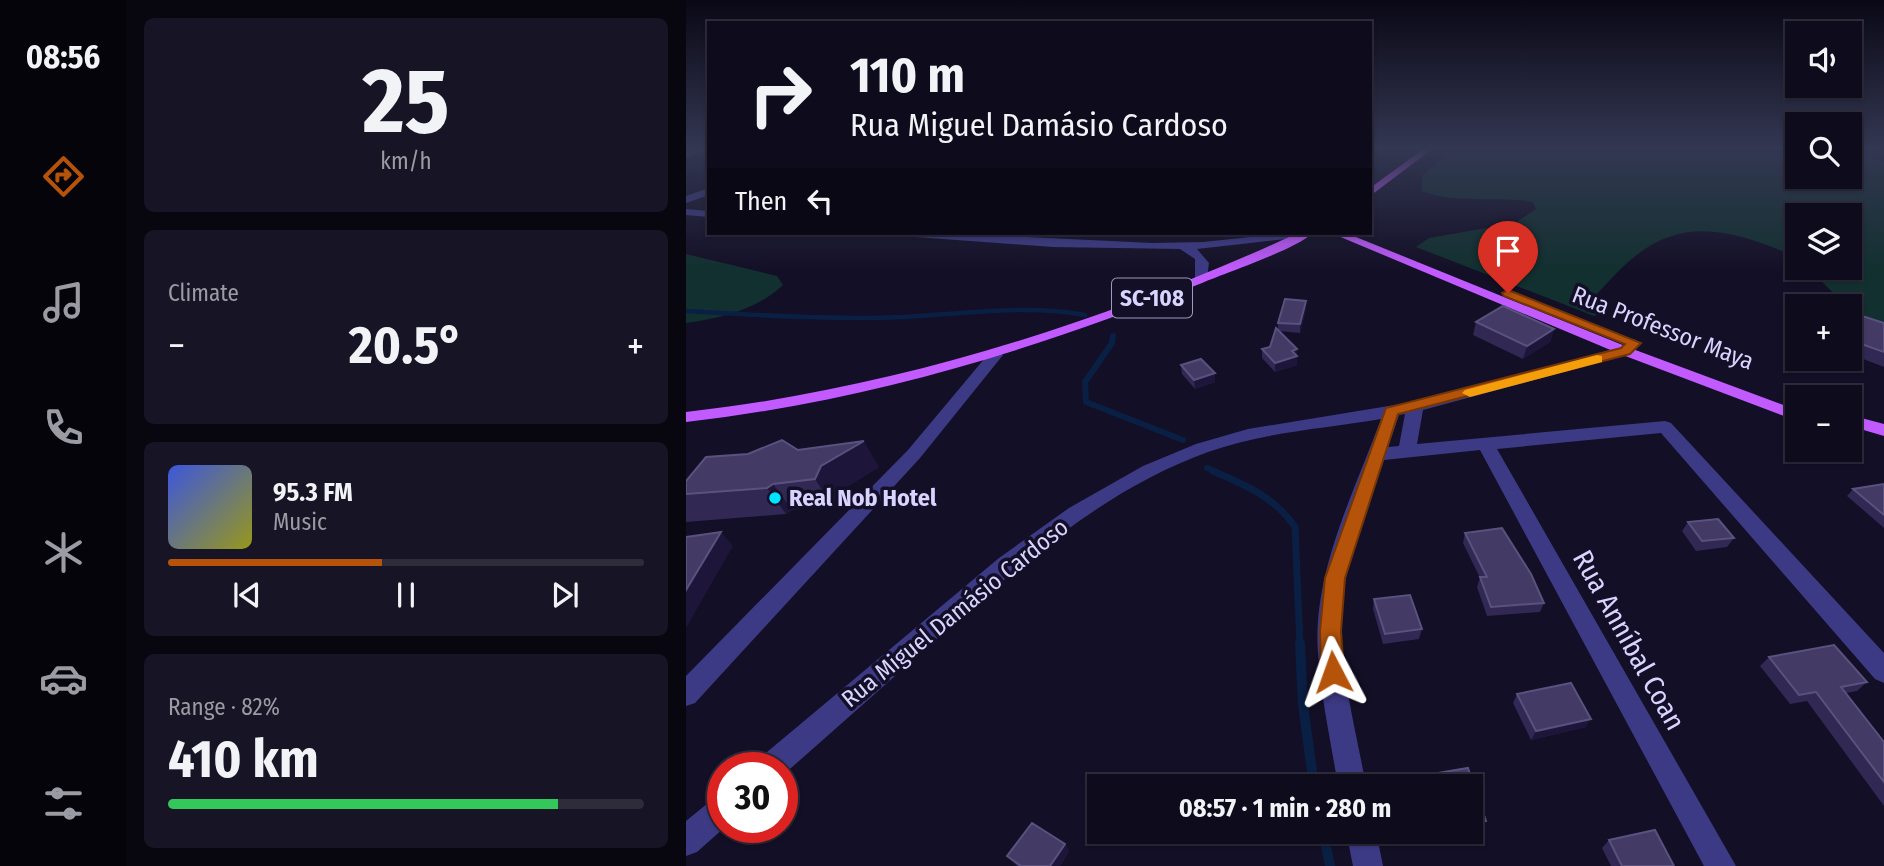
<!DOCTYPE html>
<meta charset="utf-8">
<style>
:root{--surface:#0e0b1c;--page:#171425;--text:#f1f3f6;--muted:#9b9ba3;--line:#2e2b3b;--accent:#b45309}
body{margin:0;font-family:"Fira Sans Condensed",sans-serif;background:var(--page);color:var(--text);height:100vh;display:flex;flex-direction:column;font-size:26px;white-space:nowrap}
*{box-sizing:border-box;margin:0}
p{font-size:23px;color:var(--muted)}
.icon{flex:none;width:38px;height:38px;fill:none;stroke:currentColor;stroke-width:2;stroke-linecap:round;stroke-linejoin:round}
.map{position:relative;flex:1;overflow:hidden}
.sheet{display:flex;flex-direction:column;gap:18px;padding:18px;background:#08060f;width:560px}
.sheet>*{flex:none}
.guide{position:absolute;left:21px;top:21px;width:665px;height:214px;border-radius:0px;box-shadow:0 2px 5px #0004,0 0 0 2px var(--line);background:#0e0b1c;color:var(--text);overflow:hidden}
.fabs{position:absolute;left:1099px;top:21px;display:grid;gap:14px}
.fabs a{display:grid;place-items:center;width:77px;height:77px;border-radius:0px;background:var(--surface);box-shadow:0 2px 5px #0004,0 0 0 2px var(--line);font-size:35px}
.speed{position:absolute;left:21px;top:752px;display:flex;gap:14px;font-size:35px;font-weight:700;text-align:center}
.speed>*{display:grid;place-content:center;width:91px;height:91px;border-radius:50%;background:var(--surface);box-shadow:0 2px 5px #0004,0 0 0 2px var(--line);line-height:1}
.speed .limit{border:10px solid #d22;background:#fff;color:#111}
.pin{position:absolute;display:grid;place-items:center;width:60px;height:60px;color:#fff;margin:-72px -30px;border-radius:50% 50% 50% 0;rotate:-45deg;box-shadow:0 0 7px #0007}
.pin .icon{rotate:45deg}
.me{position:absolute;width:77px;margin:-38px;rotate:356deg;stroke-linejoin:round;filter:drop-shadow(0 0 5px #0008)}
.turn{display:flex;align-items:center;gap:24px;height:147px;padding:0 28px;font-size:32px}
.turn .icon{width:91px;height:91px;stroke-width:2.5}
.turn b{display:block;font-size:49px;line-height:60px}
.then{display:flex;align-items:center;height:66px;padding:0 28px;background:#0003;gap:14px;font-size:26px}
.big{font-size:52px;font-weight:700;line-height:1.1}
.sheet .card{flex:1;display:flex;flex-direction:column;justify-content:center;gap:10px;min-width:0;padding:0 24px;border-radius:10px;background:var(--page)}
.sheet .dial{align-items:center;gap:0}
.dial b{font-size:91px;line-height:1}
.song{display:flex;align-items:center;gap:21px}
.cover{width:84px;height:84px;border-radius:10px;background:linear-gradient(135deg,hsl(230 70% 55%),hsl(60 70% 35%))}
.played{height:7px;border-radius:4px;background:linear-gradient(90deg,var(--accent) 45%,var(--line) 45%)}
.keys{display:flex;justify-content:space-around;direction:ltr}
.heat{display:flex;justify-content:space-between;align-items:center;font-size:38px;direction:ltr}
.charge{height:10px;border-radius:5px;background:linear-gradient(90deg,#34c759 82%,var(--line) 0)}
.trip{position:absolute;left:401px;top:774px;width:396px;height:70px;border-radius:0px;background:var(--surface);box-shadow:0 2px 5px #0004,0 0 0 2px var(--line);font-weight:700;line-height:70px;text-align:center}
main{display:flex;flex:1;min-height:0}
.tabs{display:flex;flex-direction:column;width:126px;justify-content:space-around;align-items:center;background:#06040b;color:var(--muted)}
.tabs .icon{width:49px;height:49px}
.tabs .selected{color:var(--accent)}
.tabs b{font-size:32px;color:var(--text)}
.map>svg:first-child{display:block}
.green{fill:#12302f}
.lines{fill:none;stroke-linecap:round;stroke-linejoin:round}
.stream-far3{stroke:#0a1f44;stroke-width:4.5}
.stream-far2{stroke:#0a1f44;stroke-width:6}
.stream-far1{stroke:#0a1f44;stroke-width:7}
.stream{stroke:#0a1f44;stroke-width:10}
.minor{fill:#3d3a85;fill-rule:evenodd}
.major{fill:#c25bff;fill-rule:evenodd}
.wall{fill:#312854}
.shaded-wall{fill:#1d163a}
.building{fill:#433a66;stroke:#5a527e;stroke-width:2}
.route{fill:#b45309;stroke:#753606;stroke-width:2}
.slow{fill:#f59e0b}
.poi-dot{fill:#00e5ff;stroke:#130f26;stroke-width:2.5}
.labels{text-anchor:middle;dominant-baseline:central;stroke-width:7;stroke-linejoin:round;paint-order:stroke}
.shield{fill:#130f26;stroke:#9e99be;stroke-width:2}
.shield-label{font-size:23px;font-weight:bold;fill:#d9d4ff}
.street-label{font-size:24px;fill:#d9d4ff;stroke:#130f26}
.poi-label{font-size:24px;font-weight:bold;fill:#d9d4ff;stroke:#130f26;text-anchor:start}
.near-street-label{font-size:28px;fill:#d9d4ff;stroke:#130f26}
</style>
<main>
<nav class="tabs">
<b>08:56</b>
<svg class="icon selected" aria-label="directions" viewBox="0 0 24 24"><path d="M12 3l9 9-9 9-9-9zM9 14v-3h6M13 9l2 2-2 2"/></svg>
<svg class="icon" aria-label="music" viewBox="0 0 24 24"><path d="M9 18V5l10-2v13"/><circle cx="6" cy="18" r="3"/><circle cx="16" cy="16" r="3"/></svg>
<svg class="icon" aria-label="phone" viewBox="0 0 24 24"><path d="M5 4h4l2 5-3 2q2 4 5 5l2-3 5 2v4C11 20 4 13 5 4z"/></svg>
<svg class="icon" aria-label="climate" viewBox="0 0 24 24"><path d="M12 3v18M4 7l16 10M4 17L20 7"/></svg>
<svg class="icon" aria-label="car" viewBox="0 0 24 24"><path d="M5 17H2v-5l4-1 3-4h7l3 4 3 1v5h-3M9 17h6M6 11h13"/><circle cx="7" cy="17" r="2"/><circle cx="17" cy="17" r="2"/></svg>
<svg class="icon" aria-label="filters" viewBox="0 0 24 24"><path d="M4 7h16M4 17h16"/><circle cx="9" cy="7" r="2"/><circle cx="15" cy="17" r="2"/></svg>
</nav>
<section class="sheet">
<div class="card dial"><b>25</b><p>km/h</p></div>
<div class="card"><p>Climate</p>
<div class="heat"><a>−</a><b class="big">20.5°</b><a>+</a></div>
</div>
<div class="card">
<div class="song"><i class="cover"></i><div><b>95.3 FM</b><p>Music</p></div></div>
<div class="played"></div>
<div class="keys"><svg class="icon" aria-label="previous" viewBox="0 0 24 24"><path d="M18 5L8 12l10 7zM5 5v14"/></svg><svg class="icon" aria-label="pause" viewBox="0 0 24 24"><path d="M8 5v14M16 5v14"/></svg><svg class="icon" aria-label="next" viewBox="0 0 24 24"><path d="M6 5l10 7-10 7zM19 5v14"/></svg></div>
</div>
<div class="card"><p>Range · 82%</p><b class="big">410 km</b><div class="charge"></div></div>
</section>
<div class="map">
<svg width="1198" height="866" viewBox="0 0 1198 866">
<rect width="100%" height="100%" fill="#130f26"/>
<path class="green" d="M766,150H1111V177H1164V150H1175L1198,162V325C1168,312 1145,295 1125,268H1164V215H1111V257C1054,233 1000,213 947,258C933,269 921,284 908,297L918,313L908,316L730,247L743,238L829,223L850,209L847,202C811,195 772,205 736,191V176Z
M0,254L91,276L97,285C70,310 36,318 0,323Z"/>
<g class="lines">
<path class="stream-far3" d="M0,311C73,315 145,320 218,317C279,314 339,304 399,315"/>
<path class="stream-far2" d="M427,336L426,343L399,382L400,402L497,440
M521,468L531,472"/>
<path class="stream-far1" d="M527,471C559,485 589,497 609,527L614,645"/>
<path class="stream" d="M614,643L617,705L628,786
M637,831L644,866"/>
<path class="minor" d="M5,150H17L0,158V152Z
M23,188V195L0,203V196Z
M0,209L23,211V217L0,215Z
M210,233H260L467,243L517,242L602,233L623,234L617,237L511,249L523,263L521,278L515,282L509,278V259L494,249L367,247L216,236Z
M948,339L955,343L944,354L737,410L731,444L979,421L985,423L1198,653V683L1189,679L975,433L811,449L1050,866H1018L794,450L698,460C685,498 668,538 660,578C646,646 668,718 680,786H652C645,742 635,698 632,654C626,573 668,493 695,419C637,429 578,432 522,452C419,489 336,563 256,634C203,682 149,729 96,776V768H70L74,758L313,558L383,508L457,466L510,444L562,429L733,401L934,348ZM719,414L713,446L702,447L713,415Z
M309,350L317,355L234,458L9,703L0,706V676L222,450L304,352Z
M37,795L38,828L11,852L0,856V821L27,799Z
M660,831H690L697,866H667Z"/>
<path class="major" d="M736,150H745L684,196V188Z
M612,233H627C608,250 542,272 516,283C346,351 182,401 0,422V412C213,388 418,322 612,233Z
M645,233H660L944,348L1111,410V421L934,354Z
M1164,415L1198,424V436L1164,426Z"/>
</g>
<path class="wall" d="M620,301V309L614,333L593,331L611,349V365L589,372L576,358V349L584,347L592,330V323Z
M1164,312L1198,323V367L1164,354Z
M790,322L868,329L864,342L837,359L787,335Z
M495,365L529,382L509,389L496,374Z
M112,450L193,467L152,492L146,505L106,510L100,514L0,522V481L62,454Z
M1198,484V528L1161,496L1167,489Z
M1002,522L1048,538L1041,547L1010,551L996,531Z
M779,533L858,603L854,612L801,616L791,587L794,578L777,543Z
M688,599L736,629L733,639L697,644L687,609Z
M1083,657L1181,682L1171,691L1160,693L1198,742V806L1121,701L1104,704L1074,666Z
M831,694L900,727L845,740L827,703Z
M782,768L800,821L796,828L784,831V786H726L725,785L728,777Z
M739,831H781L741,839Z
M923,840L988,866H925L916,848Z
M379,844L383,851L374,866H331L321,856Z"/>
<path class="shaded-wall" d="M620,301V309L614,333V324Z
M868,329L864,342L837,359L841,346Z
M611,349V365L589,372V363L606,351Z
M529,373V382L509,389L508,380Z
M178,441L193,467L152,492L146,505L129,479L135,466Z
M87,484L106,510L100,514L81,488Z
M35,532L47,546L0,628V590Z
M905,719L900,727L845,740L850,731Z
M379,844L383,851L374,866H364Z"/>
<path class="building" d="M599,299L620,301L614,324L592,323Z
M1134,302L1148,306H1130Z
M817,306L868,329L841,346L790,322Z
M1164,312L1198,323V352L1164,340Z
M590,328L611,349L606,351L611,356L589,363L576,349L584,347Z
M515,359L529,373L508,380L495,365Z
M96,440L112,450L178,441L135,466L129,479L87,484L81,488L0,494V481L20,457L62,454Z
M1198,484V515L1167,489Z
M1032,519L1048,538L1016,541L1002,522Z
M816,528L845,574L858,603L805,607L794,577H801L779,533Z
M35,532L0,590V537Z
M724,595L736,629L699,634L688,599Z
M1148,645L1181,682L1155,687L1198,742V782L1130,692L1113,695L1083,657Z
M885,683L905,719L850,731L831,694Z
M782,768L800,821L784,824V786H731L728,777Z
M346,823L379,844L364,866H335L321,856Z
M969,830L988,866H936L923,840Z"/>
<linearGradient id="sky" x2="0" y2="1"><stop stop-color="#0a0815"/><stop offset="0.55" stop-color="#333752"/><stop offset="1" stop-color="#333752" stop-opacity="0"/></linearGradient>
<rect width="1198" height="271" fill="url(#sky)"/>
<path class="route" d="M822,290L955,343L944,354L712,414L659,578L655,631L658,672L655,679L647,682L639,679L635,672L634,631L639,578L700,408L935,348L939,344L818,296L816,293Z"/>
<path class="slow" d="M911,355L916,356V362L784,397L776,393L779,390Z"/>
<circle class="poi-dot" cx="89" cy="498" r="7"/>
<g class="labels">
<rect class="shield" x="426" y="278.5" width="80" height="39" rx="5"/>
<g class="shield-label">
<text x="466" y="298">SC-108</text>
</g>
<g class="street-label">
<text transform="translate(977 328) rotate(21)">Rua Professor Maya</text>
<text transform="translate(269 613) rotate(-39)">Rua Miguel Damásio Cardoso</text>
</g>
<g class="poi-label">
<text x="103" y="498">Real Nob Hotel</text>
</g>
<g class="near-street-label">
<text transform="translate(943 640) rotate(61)">Rua Anníbal Coan</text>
</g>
</g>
</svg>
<div class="fabs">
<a><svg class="icon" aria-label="sound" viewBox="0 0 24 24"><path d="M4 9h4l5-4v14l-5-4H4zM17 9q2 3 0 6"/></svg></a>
<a><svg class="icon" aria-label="search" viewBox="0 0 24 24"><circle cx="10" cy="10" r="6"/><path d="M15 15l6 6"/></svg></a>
<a><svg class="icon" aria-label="layers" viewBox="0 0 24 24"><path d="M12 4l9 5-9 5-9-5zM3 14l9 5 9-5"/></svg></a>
<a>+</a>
<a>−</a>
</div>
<div class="speed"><div class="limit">30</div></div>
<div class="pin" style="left:822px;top:293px;background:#d93025"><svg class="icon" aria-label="arrive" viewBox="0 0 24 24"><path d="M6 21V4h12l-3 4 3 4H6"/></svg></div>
<svg class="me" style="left:647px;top:672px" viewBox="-20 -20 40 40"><path d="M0-17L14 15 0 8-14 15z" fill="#b45309" stroke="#fff" stroke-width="4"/></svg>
<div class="trip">08:57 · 1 min · 280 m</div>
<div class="guide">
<div class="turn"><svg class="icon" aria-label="right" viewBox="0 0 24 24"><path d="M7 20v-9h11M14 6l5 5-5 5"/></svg><div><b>110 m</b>Rua Miguel Damásio Cardoso</div></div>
<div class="then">Then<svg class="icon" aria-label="left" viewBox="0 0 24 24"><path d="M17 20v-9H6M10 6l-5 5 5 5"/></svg></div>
</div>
</div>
</main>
